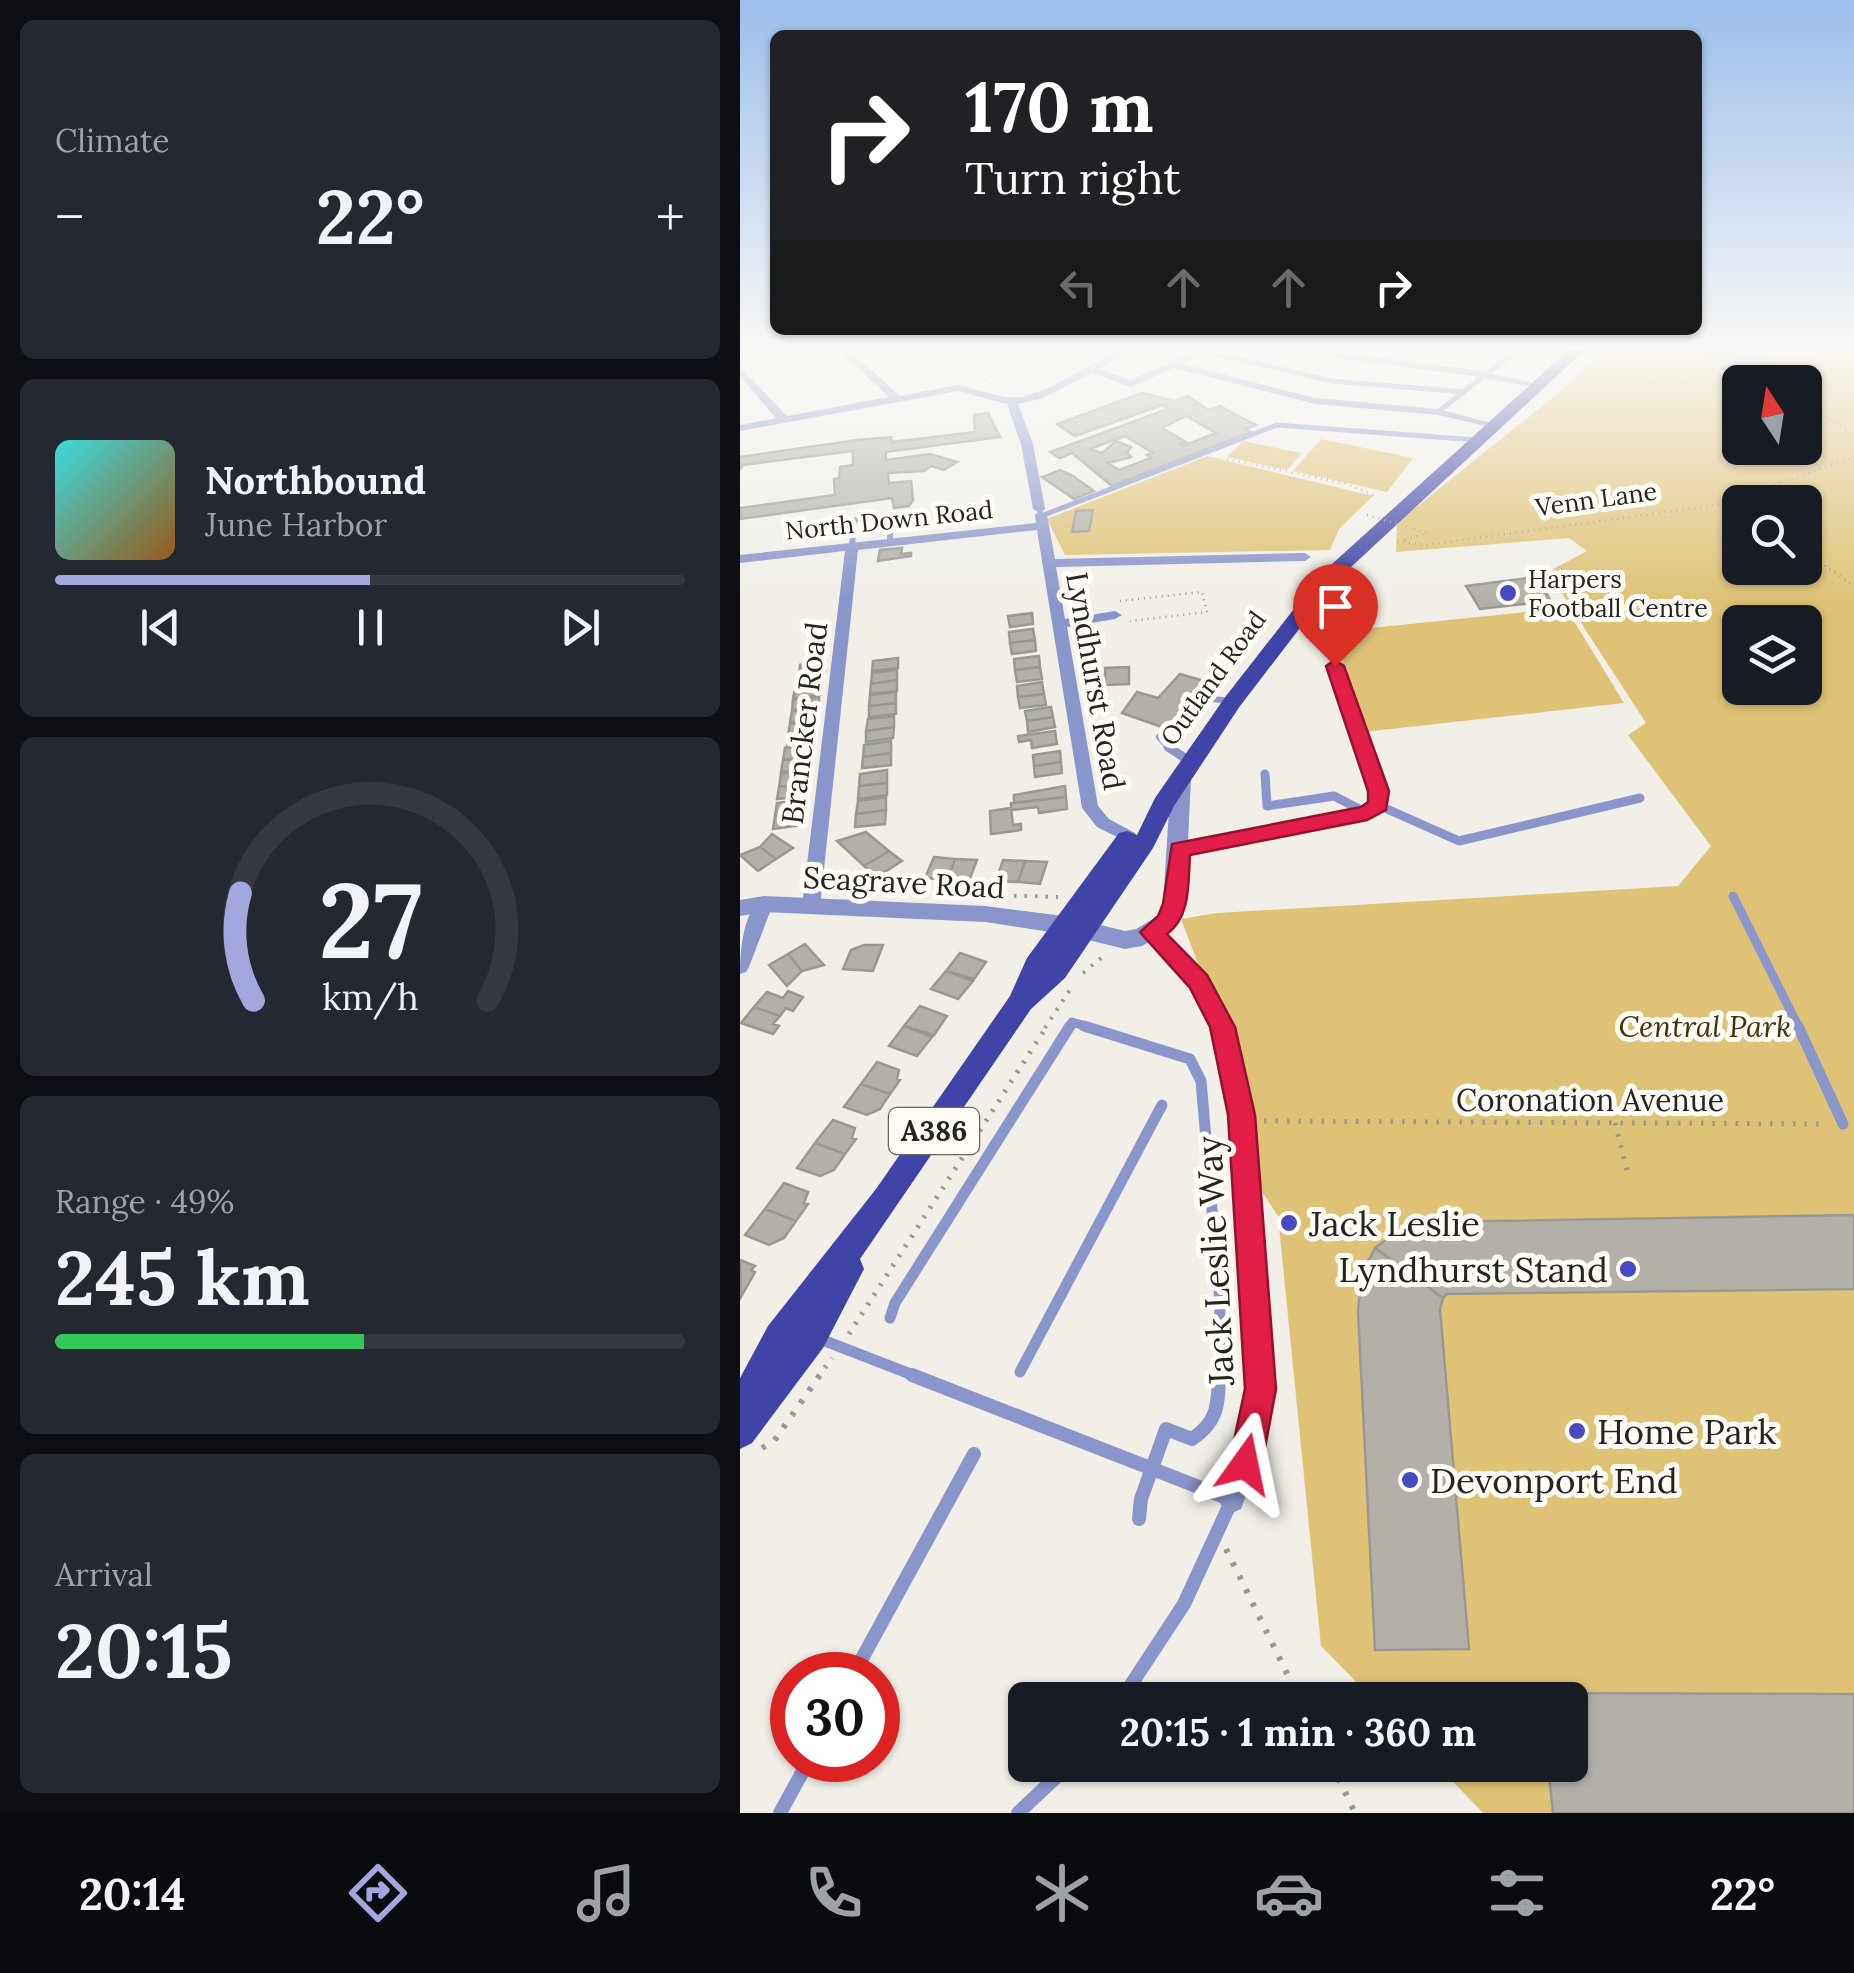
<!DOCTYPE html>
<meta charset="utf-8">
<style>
:root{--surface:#171b24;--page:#242831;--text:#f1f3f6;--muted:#9ea1a6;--line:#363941;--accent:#a4a7de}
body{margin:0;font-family:Lora,serif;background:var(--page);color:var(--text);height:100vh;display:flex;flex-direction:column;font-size:38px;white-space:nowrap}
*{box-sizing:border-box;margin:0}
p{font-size:32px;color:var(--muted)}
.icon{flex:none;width:55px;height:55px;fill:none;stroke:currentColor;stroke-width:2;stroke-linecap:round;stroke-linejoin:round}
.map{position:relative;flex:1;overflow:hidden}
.side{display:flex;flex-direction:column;gap:20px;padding:20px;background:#0d0f14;width:740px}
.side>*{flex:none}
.guide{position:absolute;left:30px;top:30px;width:932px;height:305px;border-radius:15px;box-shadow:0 2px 8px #0004;background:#202124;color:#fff;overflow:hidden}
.needle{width:65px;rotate:348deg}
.fabs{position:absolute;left:982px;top:365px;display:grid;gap:20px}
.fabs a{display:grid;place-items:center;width:100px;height:100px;border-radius:15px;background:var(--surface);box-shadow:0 2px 8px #0004;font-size:50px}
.speed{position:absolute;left:30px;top:1652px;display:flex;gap:20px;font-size:50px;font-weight:700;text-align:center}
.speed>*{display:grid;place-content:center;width:130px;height:130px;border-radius:50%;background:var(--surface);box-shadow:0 2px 8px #0004;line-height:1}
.speed .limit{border:15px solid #d22;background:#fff;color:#111}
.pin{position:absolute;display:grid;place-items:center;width:85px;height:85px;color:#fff;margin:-102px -42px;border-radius:50% 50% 50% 0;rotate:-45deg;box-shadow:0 0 10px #0007}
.pin .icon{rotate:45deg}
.me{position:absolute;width:110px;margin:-55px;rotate:12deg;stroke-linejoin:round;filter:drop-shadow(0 0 8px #0008)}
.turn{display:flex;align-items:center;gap:35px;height:210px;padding:0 30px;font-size:45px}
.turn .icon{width:130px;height:130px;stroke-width:2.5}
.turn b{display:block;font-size:70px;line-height:85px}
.lanes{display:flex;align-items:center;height:95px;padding:0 30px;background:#0003;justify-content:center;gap:50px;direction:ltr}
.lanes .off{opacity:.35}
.big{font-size:75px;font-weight:700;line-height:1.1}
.side .widget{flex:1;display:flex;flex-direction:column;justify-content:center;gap:15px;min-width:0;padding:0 35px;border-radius:15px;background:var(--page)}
.side .dial{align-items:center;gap:0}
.dial svg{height:260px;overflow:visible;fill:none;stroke:var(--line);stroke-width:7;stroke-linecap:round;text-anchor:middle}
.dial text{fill:var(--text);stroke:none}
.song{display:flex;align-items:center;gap:30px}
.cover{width:120px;height:120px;border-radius:15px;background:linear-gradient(135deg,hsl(180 70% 55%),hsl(30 70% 35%))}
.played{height:10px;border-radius:5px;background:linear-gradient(90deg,var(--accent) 50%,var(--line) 50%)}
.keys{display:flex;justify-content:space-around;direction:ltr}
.heat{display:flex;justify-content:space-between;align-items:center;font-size:55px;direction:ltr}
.charge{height:15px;border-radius:8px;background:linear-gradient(90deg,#34c759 49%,var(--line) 0)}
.trip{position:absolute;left:268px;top:1682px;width:580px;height:100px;border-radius:15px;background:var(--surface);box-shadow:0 2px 8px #0004;font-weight:700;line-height:100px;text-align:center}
.dock{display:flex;height:160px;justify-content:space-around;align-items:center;background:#090b0e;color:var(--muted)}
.dock .icon{width:70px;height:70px}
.dock .active{color:var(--accent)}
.dock b{font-size:45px;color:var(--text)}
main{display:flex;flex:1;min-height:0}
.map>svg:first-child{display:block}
.green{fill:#dfc276;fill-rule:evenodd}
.building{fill:#b3b0aa;stroke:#9a9892;stroke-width:2.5;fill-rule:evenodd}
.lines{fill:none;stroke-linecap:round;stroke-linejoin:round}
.path-far3{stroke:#9a9994;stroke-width:2.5;stroke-dasharray:1 5;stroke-linecap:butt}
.path-far2{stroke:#9a9994;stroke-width:4;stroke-dasharray:2.5 8;stroke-linecap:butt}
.path-far1{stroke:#9a9994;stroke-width:5;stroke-dasharray:2.5 9;stroke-linecap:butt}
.path{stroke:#9a9994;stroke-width:6;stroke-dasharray:4 11;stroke-linecap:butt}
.service-far4{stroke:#8a95cb;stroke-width:5}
.service-far3{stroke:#8a95cb;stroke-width:6}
.service-far2{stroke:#8a95cb;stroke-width:9}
.service-far1{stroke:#8a95cb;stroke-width:11}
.service{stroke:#8a95cb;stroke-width:14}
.minor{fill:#8a95cb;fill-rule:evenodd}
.tertiary{fill:#8a95cb;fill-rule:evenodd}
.primary{fill:#3f44a6;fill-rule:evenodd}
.path-bridge{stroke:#9a9994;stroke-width:2.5;stroke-dasharray:1 5;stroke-linecap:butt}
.route{fill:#e11d48;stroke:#92132f;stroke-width:2.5}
.poi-dot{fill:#474bc1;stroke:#fefcf5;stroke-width:4}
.labels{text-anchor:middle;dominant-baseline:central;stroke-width:10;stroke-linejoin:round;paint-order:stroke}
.far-street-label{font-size:25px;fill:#252422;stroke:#fefcf5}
.far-poi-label{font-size:25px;fill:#252422;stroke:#fefcf5;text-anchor:start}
.shield{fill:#fefcf5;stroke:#666561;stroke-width:2.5}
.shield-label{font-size:28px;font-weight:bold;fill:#252422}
.street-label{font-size:30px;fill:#252422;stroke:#fefcf5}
.park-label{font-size:30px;font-style:italic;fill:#413207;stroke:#fefcf5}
.near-poi-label{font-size:35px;fill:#252422;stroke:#fefcf5;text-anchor:start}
.near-street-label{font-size:35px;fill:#252422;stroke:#fefcf5}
</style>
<main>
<section class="side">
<div class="widget"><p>Climate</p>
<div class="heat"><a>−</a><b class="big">22°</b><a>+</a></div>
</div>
<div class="widget">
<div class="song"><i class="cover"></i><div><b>Northbound</b><p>June Harbor</p></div></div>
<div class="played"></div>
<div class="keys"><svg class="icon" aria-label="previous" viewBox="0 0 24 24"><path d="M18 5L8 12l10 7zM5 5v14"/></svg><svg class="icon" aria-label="pause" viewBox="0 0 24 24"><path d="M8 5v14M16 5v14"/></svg><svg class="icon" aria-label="next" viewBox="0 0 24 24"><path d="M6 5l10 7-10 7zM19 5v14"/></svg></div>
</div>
<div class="widget dial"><svg viewBox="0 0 100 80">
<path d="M14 69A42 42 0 1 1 86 69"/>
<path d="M14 69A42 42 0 0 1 10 36" stroke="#a4a7de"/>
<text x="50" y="56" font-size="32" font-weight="700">27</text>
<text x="50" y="72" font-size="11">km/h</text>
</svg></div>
<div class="widget"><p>Range · 49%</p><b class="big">245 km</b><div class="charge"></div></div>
<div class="widget"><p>Arrival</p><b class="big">20:15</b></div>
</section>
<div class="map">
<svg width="1114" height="1813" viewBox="0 0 1114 1813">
<rect width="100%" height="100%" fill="#f1efe8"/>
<path class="green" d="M868,346H1114V1813H743L697,1765H830V1700H634L581,1646L538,1216L515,1181L505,1088L441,919L477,913L938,886L971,846L888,735L906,723L808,572L847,551L829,538L656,552L657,524L665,516L821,391ZM1000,382H1065V448H1000ZM1000,502H1065V568H1000ZM1000,622H1065V688H1000Z
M581,439L673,458L647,492L553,471Z
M503,441L562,453L547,470L487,457Z
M467,456L633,496L599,529L590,550L325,555L307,519Z
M826,608L884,703L624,732L592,632Z"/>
<path class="building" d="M963,346H981L991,354L1014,350L1033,363L988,371L965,354L972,353Z
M402,393L434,401L448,396L468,410L480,406L516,425L506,429L511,432L372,486L332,453L320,458L310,452L428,409L422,405L335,436L317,424ZM446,416L476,433L443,446L440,444L446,442L422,428ZM385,436L413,453L407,455L411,458L379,470L368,463L391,457L387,453L391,447L376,441L362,453L350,449Z
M248,413L260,437L146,452V460L190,454L217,462L204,470L191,466L184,471L148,473L149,483L171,481L173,500L169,506L154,508L152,498L0,519V508L95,495L94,479L99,478L100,467L113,465V451L3,465L0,469V457L117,440L151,437L152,442L235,432L234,415Z
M320,470L333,476L354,491L334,499L302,477Z
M353,510L349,531L332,532L336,511Z
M162,548L161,554L171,553V556L138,561L140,550Z
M796,577L811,601L740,609L726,586Z
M292,613L293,624L270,627L268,616Z
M293,629L295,640L270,643L269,632Z
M295,640L296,651L272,654L270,643Z
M299,656L300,667L275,670L274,659Z
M158,658V668L132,671L133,661Z
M86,662L85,672L59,675L60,665Z
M300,667L302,679L277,682L275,670Z
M389,667V684L365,685V668Z
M157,670V680L131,684L132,673Z
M440,674L474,684L436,732L382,713L397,692L418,698Z
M82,675L81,685L55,688L56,678Z
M157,680V691L130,694L131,684Z
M302,682L304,694L278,697L277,686Z
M81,685L80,695L53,699L55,688Z
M156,692V703L129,706L130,695Z
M304,694L306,705L280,708L278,697Z
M79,697V708L52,711L53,700Z
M156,703V714L129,717V706Z
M311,707L313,717L287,721L285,711Z
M79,708L77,719L50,722L52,711Z
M154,716V727L126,731L128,719Z
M313,717L315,727L288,732L287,721Z
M77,720L76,731L48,735L50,724Z
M154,727L153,738L126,742V731Z
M76,731L75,743L47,746L48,735Z
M315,731L317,744L292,748L291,740L279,742L278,736Z
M151,741V753L123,757L124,745Z
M72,745L71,757L43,760L45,748Z
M320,751L321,762L294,766L293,755Z
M151,753V765L122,768L123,757Z
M71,757L70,769L41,772L43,760Z
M321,762L322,773L295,777L294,766Z
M147,770V783L119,786L120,774Z
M69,771L68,783L39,787L41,774Z
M68,783L66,796L37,799L39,787Z
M147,783V795L118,799L119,786Z
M325,786L326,797L274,803V795Z
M146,797V810L116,814L118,801Z
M326,797L327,809L299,813L298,807L271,810V803Z
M66,799L65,812L35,816L37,803Z
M271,808L273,825L281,824V830L251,834L250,811Z
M146,810L145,824L115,827L116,814Z
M65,812L63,825L33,829L35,816Z
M126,832L149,851L124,866L97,841Z
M32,834L53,848L36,859L20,847Z
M20,847L36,859L18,871L0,855Z
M149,851L162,861L137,877L124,866Z
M194,857L215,859L207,880L185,878Z
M215,859L237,860L229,881L207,880Z
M263,860L285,861L278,882L256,881Z
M285,861L307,862L300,884L278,882Z
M65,944L84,965L62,971L48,954Z
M124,945H143L133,971L103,969L111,950Z
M220,953L246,962L234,979L206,971Z
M48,954L62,971L47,986L29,965Z
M206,971L233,981L218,999L191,989Z
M48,991L63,997L53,1011L46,1008L40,1016L14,1007L27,992L43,998Z
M180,1006L207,1016L194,1035L164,1026Z
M14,1007L40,1016L33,1024L39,1026L33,1034L1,1023Z
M164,1026L192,1037L177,1056L149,1046Z
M137,1062L159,1070L157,1079L160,1080L150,1094L121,1084Z
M121,1084L150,1094L140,1109L127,1115L104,1107Z
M93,1120L115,1128L112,1138L116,1139L105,1154L75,1143Z
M75,1143L105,1154L94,1170L80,1176L57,1168Z
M44,1183L68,1192L64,1203L68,1204L56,1221L25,1209Z
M25,1209L56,1221L44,1238L29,1245L5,1235Z
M1114,1215V1289L707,1294L703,1298L635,1248L654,1234L698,1222Z
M635,1248L703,1298L700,1309L729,1649L635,1650L618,1311L622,1273Z
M0,1260L15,1266L11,1270L15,1272L1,1297Z
M768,1693L1114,1694V1813H813L808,1765H830V1700H769Z"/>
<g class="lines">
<path class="path-far3" d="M881,346L893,360L948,383
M290,352L312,346
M293,352L313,363
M1022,374L1035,382
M245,380L254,373L248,367L261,358
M912,388L913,383L928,379L958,386L1079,364L1072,358L1075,352L1066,346
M1065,403L1114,435
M487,459L607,484L636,496
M665,540L687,533L670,528
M657,541L687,545L977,505L1114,457
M1065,552L1114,586
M380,601L462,592L467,612L390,621"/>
<path class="path-far2" d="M253,895L318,897
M343,973L366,954
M305,1028L331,988"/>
<path class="path-far1" d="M524,1121L1084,1124
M875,1123L887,1171
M109,1334L307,1026
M78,1377L92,1358"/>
<path class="path" d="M22,1448L34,1441L80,1375
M486,1549L560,1700
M592,1765L615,1813"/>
<path class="service-far4" d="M712,346L775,351
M1000,346H1008
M465,351L591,381L725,392
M698,412L782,346
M301,516L537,425L737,440
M114,526V520L150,516V526"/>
<path class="service-far3" d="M150,523V543
M112,547L114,523
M584,635L624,749
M464,698L491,701
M426,728L419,737L430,749"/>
<path class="service-far2" d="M428,747L451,762
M525,774L527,806L594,796L627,813
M638,805L719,841L900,798
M440,850L627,813L638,805L639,791L623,747
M993,896L1059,1028
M328,1028L332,1022L352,1028"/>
<path class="service-far1" d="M344,1026L450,1059L461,1081L480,1302L479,1377
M1058,1026L1103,1124
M150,1318L155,1303L330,1026
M80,1339L178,1377
M280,1372L422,1105"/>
<path class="service" d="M172,1375L492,1500L444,1604L381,1700
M399,1519L401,1499L426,1429L452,1439C478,1422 478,1405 479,1375
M113,1675L234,1454
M40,1813L69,1760
M278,1813L329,1765"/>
<path class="minor" d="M94,346H105L160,396L218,385L264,397H283L311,387L384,346H397L359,369L391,380L466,346H480L443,364L575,398L698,409L759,425L754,428L698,415L575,404L434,368L391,387L352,373L303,398L278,404L293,444L305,509L302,512L307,515L315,559L565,553L571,557L565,561L316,567L325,619L375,611L382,615L375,619L327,627L358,806L369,819L395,833L397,837L395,841L389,843L357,827L342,808L297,530L118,550L80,906L71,912L62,906L105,551L0,563V555L296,523L295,515L298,512L293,509L281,444L267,404L218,391L0,431V425L36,418L0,376V367L47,416L149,397Z
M260,346H272L281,354L273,356Z
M532,346H555L733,370L803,385L798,388L733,376L570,355Z
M24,898L33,904L9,967L6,972L0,974C0,952 3,908 24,898Z
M411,925L417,927L466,977L492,1027L512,1121L533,1389L518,1464L501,1509L492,1513L483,1509L479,1500L492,1464L509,1389L492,1121L472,1027L452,987L405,937L402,932L405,927Z"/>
<path class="tertiary" d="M441,771L451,778L445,904L435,927L402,946L385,949L324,934L245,922L24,912L0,916V900L24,896L245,906L324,916L385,931L396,929L418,916L423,904L431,778Z"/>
<path class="primary" d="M833,346H849L596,581L500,706L434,806L413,848L325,978L291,1009L120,1259L124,1269L83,1348L12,1443L0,1449V1378L28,1326L136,1189L270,996L287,958L379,833L387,831L397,835L415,798L486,696L582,573Z"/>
<path class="path-bridge" d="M627,515L661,525"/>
</g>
<linearGradient id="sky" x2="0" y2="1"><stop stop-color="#9bbeec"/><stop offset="0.58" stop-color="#f9f8f5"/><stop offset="1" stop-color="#f9f8f5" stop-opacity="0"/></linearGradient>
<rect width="1114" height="600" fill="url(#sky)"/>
<path class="route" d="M595,660L604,666L649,791L646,810L627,820L450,855C448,882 451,917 427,934L467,975L495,1027L515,1115L536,1389L522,1464L517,1476L505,1481L494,1476L489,1464L505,1389L488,1115L470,1027L450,988L400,932L418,916L423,904L432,844L621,807L628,802V791L586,666Z"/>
<g class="poi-dot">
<circle cx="768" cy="593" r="10"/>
<circle cx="549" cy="1223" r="10"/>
<circle cx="888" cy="1269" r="10"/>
<circle cx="837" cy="1431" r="10"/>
<circle cx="670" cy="1480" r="10"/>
</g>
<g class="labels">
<g class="far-street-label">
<text transform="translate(856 499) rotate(-8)">Venn Lane</text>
<text transform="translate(149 520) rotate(-6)">North Down Road</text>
<text transform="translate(473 678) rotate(-54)">Outland Road</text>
</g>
<g class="far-poi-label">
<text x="788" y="579">Harpers<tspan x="788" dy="29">Football Centre</tspan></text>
</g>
<rect class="shield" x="149" y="1108" width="90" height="46" rx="8"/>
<g class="shield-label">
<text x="194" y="1131">A386</text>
</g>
<g class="street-label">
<text transform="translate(356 681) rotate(80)">Lyndhurst Road</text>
<text transform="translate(64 723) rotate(-83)">Brancker Road</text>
<text transform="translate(164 882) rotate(3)">Seagrave Road</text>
<text x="850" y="1100">Coronation Avenue</text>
</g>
<g class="park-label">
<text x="965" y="1026">Central Park</text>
</g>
<g class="near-poi-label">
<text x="569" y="1223">Jack Leslie</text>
<text x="868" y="1269" text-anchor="end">Lyndhurst Stand</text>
<text x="857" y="1431">Home Park</text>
<text x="690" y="1480">Devonport End</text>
</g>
<g class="near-street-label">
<text transform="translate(475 1261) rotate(-93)">Jack Leslie Way</text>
</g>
</g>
</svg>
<div class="fabs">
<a><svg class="needle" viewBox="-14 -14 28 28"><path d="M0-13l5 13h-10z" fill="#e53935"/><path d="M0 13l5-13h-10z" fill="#9ea1a6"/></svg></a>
<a><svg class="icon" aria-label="search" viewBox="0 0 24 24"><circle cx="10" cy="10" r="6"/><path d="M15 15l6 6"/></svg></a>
<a><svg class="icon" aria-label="layers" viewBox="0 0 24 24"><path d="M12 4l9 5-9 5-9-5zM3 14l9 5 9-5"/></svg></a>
</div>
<div class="speed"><div class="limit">30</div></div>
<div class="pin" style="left:595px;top:666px;background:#d93025"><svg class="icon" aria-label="arrive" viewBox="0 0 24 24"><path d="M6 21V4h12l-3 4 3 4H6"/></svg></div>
<svg class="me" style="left:505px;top:1464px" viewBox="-20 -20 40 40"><path d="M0-17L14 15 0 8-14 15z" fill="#e11d48" stroke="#fff" stroke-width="4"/></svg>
<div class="trip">20:15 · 1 min · 360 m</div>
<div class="guide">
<div class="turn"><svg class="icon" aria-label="right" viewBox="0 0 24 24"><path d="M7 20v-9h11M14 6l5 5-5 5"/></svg><div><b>170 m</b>Turn right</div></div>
<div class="lanes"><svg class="icon off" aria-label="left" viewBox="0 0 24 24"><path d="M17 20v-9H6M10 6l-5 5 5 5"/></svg><svg class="icon off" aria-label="ahead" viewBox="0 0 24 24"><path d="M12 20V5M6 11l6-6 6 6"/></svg><svg class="icon off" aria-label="ahead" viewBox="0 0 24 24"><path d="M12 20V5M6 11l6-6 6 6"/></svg><svg class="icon" aria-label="right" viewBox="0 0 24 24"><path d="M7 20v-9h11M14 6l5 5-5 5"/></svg></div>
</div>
</div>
</main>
<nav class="dock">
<b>20:14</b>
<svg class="icon active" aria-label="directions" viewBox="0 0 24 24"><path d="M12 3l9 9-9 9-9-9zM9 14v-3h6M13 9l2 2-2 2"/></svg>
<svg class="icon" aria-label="music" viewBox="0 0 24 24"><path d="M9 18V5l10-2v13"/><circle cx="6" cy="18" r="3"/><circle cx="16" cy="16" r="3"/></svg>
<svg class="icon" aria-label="phone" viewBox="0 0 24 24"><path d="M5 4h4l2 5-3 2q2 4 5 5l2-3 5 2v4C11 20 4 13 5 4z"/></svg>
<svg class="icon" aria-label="climate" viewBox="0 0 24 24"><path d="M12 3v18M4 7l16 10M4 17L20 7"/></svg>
<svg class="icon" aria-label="car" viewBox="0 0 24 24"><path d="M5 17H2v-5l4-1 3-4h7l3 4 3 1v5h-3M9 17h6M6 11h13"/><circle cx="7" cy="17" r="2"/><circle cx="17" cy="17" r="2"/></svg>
<svg class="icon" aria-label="filters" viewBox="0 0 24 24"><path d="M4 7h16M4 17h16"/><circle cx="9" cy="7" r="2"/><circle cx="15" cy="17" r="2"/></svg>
<b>22°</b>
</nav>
